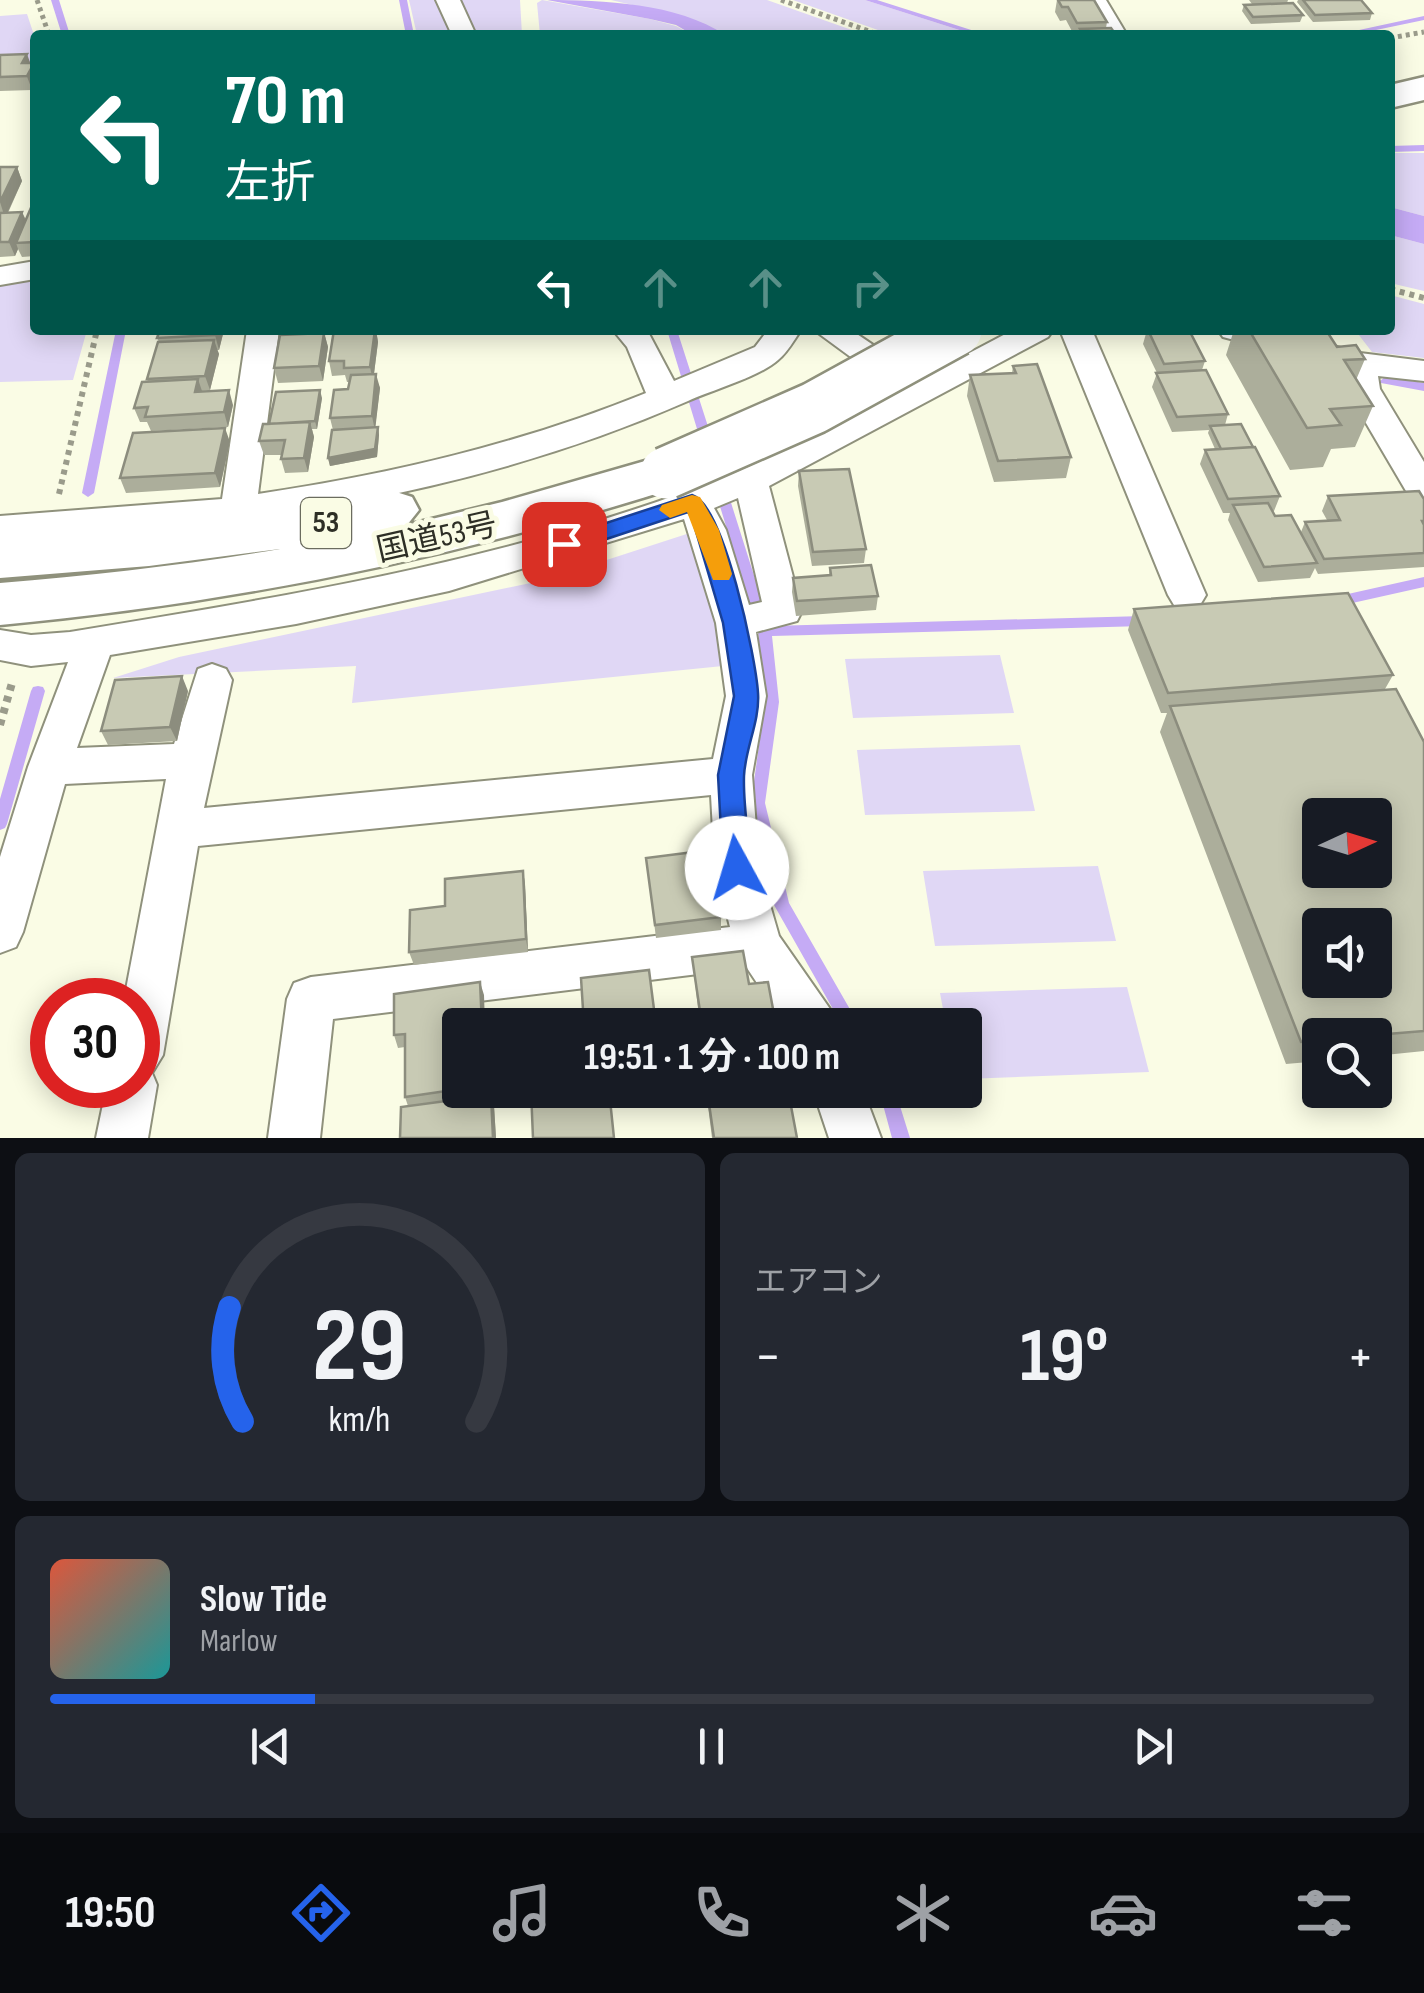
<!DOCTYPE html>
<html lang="ja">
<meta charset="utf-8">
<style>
:root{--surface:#171b24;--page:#242831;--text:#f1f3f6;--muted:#9ea1a6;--line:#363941;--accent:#2563eb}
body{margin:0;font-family:"Sofia Sans Condensed","Noto Sans JP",sans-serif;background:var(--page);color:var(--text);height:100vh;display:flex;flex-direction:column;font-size:38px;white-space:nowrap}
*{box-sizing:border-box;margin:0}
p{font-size:32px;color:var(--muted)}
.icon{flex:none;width:55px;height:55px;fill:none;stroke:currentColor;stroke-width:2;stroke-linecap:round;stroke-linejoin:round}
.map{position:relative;height:1138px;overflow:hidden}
.details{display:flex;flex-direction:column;gap:15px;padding:15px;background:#0d0f14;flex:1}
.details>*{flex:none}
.banner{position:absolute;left:30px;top:30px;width:1365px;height:305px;border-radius:10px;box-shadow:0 5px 25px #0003;background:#00695c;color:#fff;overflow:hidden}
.needle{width:65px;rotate:86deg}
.tools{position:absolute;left:1302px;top:798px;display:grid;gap:20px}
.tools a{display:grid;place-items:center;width:90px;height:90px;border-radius:10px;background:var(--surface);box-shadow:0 5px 25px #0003;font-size:50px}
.speed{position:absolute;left:30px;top:978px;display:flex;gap:20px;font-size:50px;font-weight:700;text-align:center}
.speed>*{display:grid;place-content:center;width:130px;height:130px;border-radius:50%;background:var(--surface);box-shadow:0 5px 25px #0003;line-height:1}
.speed .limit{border:15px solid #d22;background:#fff;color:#111}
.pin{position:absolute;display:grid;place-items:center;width:85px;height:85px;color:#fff;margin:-42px;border-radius:20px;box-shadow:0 5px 15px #0006}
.me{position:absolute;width:110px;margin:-55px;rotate:354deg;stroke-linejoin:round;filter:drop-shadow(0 0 8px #0008)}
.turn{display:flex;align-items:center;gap:35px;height:210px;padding:0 30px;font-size:45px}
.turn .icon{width:130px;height:130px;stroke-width:2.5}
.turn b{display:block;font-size:70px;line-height:85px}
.lanes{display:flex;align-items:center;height:95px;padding:0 30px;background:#0003;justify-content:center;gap:50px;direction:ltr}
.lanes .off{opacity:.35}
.big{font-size:75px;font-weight:700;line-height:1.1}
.details .widget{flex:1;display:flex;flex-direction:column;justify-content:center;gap:15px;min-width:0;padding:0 35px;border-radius:15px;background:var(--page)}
.details .dial{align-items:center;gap:0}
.dial svg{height:260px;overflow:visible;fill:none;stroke:var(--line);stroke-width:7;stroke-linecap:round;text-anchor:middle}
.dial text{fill:var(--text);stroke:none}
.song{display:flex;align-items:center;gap:30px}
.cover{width:120px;height:120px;border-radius:15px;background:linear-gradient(135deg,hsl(10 70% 55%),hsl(180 70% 35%))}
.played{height:10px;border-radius:5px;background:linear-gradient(90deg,var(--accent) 20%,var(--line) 20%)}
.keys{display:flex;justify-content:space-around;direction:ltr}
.heat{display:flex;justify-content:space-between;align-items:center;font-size:55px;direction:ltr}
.details .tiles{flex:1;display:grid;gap:15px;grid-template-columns:1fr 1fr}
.widget:last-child{grid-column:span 2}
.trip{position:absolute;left:442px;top:1008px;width:540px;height:100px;border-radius:10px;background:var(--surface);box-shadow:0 5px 25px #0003;font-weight:700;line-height:100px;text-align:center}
.dock{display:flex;height:160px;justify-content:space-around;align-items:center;background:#090b0e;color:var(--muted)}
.dock .icon{width:70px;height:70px}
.dock .on{color:var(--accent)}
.dock b{font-size:45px;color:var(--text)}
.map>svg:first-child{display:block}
.green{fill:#e0d7f5}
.water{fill:#c5abf5}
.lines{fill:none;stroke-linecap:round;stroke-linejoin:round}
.stream{fill:#c5abf5;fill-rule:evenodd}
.street-casing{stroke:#8f917c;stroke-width:4}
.highway-casing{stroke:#8f917c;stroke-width:5}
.path-far2{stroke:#9a9b8b;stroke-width:5;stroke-dasharray:4 4;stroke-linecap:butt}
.path-far1{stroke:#9a9b8b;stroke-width:6;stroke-dasharray:5 5;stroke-linecap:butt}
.path{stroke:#9a9b8b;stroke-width:8;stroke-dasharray:6 6;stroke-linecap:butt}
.street{fill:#fff;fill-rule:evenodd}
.highway{fill:#fff;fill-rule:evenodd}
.highway-bridge-casing{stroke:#8f917c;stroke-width:56;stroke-linecap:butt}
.highway-bridge{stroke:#fff;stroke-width:51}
.wall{fill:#acae9b}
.shaded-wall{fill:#8c8d7e}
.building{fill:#c8cab4;stroke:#8c8d7e;stroke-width:2.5;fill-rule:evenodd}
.route{fill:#2563eb;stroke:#184099;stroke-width:2.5}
.slow{fill:#f59e0b}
.labels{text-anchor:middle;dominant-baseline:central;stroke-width:10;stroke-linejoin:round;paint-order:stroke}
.shield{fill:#fafce5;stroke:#6b6c5f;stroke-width:2.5}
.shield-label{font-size:30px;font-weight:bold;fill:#2e2f26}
.street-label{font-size:32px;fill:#2e2f26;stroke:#fafce5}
</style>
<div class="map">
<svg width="1424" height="1138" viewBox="0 0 1424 1138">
<rect width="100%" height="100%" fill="#fafce5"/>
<path class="green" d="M409,0H441L457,35H417Z
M457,0H520L522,35H472Z
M542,0L650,19L676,26L693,35H540L537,3Z
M611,0H767L866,35H725L688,18Z
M793,0H865L975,35H892Z
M27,14L35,38V63L0,65V16Z
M1390,153H1424V216L1390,207Z
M1390,235L1424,244V291L1390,283Z
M35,276V330H87L73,380L0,382V283Z
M1390,295L1424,304V358L1372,352L1355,330H1390Z
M699,530L733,665L352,703L356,666L113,678L179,657L545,580Z
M1000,655L1014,713L853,718L845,659Z
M1020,745L1035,811L865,815L857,750Z
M1098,866L1116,941L935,946L923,871Z
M1127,987L1149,1072L965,1079V1025H946L940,993Z"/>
<path class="water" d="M547,0C602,0 678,3 725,35H693L676,25L650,19Z
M1390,207L1424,216V244L1390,235Z"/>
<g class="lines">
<path class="stream" d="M51,0H59L70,35H62Z
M399,0H407L414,35H406Z
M865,0H877L987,35H975Z
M1424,16V20L1352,35H1336Z
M1424,145V151L1390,152V146Z
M116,330H126L94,493L88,497L82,493Z
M667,330H677L713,442L711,445H703L701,442Z
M1385,377L1424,383V391L1381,383L1380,381Z
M721,486L727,490L770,626L1144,616L1149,618L1150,621L1149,624L1144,626L772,636L779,702L765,803L789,903L859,1025H842L774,905L751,803L765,702L758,631L715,490Z
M1424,577V587L1339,606L1334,604L1333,601L1334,598L1339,596Z
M38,686L43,687L45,691L7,824L5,828L0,830V799L31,691L33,687Z
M879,1090H895L910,1138H892Z"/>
<g class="street-casing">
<path id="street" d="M436,0H460L476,35H452Z
M1082,0H1106L1127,35H1103Z
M35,261V279L0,285V267Z
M247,330H279L258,494C392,474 520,444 646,393L627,347L613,330H647L674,381L755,347L768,330H801C794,340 787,353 778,360C759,377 712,390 688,401C470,497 236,529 0,542V516L222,499Z
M814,330H851L922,378L1013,330H1053L1048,337L769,486L802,611L797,621L756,632L766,696L752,775L759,867L779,936L830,1009L837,1025H785L747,968L333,1019L320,1138H268L287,999L294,983L311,977L730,927L715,867L711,795L198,846L163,1055L152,1073L157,1085L148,1138H96L107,1085H138V1000H124L166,779L65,784L23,932L16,947L0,953V857L28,767L68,662L31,666L0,660V630L31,635L70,632C294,595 521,559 734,473C790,450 843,419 897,391ZM738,498L762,602L749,605L726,530L714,508ZM684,519L716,623L726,696L713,759L204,808L232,680L226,669L212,664L198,669L174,744L77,748L110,655L296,624L449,591Z
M1060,330H1092L1206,595L1200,605L1187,609L1174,605L1168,595Z
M1218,330H1272L1360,353L1424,361V381L1378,376L1380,389L1424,462V503L1411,500L1406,491L1346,389L1344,369L1223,337Z
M813,1090H863L881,1138H829Z"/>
</g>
<g class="highway-casing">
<path id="highway" d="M1424,77V100L1390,108V85Z
M666,455L684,461L692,473L684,485C460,557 235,603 0,625V583C94,575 187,565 280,549L149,566L0,578V538L198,522L393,491L412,497L419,510L407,525L502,502Z"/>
</g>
<path class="path-far2" d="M37,0L49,35
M781,0L880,35
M1390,38L1424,32"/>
<path class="path-far1" d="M1390,289L1424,298
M59,494L97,330"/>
<path class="path" d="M0,725L12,683"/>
<use href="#street" class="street"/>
<use href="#highway" class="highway"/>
<g class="highway-bridge-casing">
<path id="highway-bridge" d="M666,473L814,408L956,330"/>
</g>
<use href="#highway-bridge" class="highway-bridge"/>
</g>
<path class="wall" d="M1057,0H1094L1107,22L1106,28L1116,35H1074L1066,20L1060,21L1055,12Z
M1249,0H1288L1287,3L1303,15L1300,22L1251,24L1242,11L1244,5L1252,4Z
M1298,0H1361L1372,13L1370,20L1313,22L1297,2Z
M0,55L34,63L35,84L32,90L0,91Z
M0,167H17L22,181L8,213L22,212L26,220L35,203V256L22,257L18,249L15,256L0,257Z
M224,330L219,350H217L219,354L210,390L202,391L233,405L228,427L151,431L147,422H140L134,408L148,382L147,379L159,342L157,338Z
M277,330H326L325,336L328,347L323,381L278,383L274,368L280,339Z
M333,330H376L378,342L374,374L380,388L375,427H378L379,435L377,457L330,466L328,458L333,430L330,418L348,389L350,382H347L345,375L332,376L329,361Z
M1147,330L1205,361L1202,370L1228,414L1225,425L1280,496L1274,511H1272L1275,516L1301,532L1305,522L1327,520L1322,511L1328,496L1424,499V567L1318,574L1315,568L1310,578L1258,582L1228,520L1230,513H1223L1200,464L1205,450L1215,449L1208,433L1209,430L1172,432L1152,387L1157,373L1143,344Z
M1234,330H1326L1337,347L1365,359L1356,380L1373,406L1355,447L1331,449L1323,467L1290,470L1226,355Z
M1013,366L1071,457L1066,478L994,482L967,396L970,375L1012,373Z
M322,398L317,429H312L314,437L308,472L285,473L281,459L282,455H264L259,441L270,424Z
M230,442L220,487L126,493L120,478Z
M799,471L866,549L864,563L812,566L798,486Z
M830,568L878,596L876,610L796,616L792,592L793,578L829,576Z
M1134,609L1393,675L1385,689L1424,742V1051L1375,1056V1035H1320V1061L1286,1064L1160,732L1167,713H1161L1128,630Z
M188,691L177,741L108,745L101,731Z
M646,858L721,917V930L656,938Z
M523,871L525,884L528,952L414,965L409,952L445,906Z
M692,957L749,984L776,1025H700Z
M484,995L460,1025V1090H486L487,1095H491L494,1106L496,1138H400L408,1106L405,1097V1047L398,1048L394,1035Z
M706,1090H788L797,1138H712Z"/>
<path class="shaded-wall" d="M27,54L32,68L34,63L35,65V84L32,90L22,63Z
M17,167L22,181L5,218L0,202Z
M22,212L28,226L16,243L18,249L15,256L9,242Z
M216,330H224L219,350L215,335Z
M322,330H326L325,336L328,347L323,381L319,366L323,337Z
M373,330H376L378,342L373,381L370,367Z
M214,340L219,354L210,390L205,376Z
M376,374L380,388L375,431L372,416Z
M198,379L203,394L195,392Z
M229,390L233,405L228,427L224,412Z
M320,390L322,398L317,429L315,421Z
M310,422L314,437L308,472L304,458Z
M378,427L379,435L377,457L330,466L328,458Z
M225,428L230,442L220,487L215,473Z
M182,676L188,691L177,741L170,727Z
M523,871L525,884L528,952L526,939Z
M480,982L484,995L485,1025H482Z
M491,1095L494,1106L496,1138H493Z"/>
<path class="building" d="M1058,0H1094L1107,22L1077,23L1068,7H1062Z
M1303,0H1361L1372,13L1315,15Z
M1293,3L1303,15L1253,17L1244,5Z
M1111,28L1116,35H1084L1080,29Z
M27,54L22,63H34L27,76L0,77V55Z
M0,167H17L0,202Z
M33,203H35V242L16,243Z
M22,212L9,242H0V213Z
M160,330H216L215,335L157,338Z
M334,330H375L370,367L344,368V361H329Z
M1148,330H1189L1205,361L1164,364Z
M1249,330H1326L1337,347L1356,345L1365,359L1344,360L1373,406L1330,409L1341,425L1307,428Z
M324,333L319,366L274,368L280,335Z
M214,340L205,376L147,379L158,342Z
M1037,364L1071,457L998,461L970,375L1016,373L1013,366Z
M1206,370L1228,414L1177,417L1156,373Z
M376,374L372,416L330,418L334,390L348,389L351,375Z
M198,379L195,392L229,390L224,412L145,417L148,407L134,408L142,382Z
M320,390L315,421L269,424L276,392Z
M310,422L304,458L281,459L285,440L259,441L263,424Z
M1241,424L1253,447L1221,449L1210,426Z
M378,427L375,449L328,458L332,430Z
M225,428L215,473L120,478L133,433Z
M1255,447L1280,496L1228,499L1205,450Z
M849,469L866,549L813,552L799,471Z
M1419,491L1424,499V521H1422L1424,525V553L1324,559L1305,522L1340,520L1328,496Z
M1268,503L1275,516L1291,515L1317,563L1264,567L1233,505Z
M871,565L878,596L797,601L793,578L831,575L830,568Z
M1348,593L1393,675L1168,693L1134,609Z
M182,676L170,727L101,731L115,680Z
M1396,689L1424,742V1031L1375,1035H1320V1040L1301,1042L1170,706ZM1320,815H1375V870H1320ZM1320,925H1375V980H1320Z
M710,850L721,917L655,925L646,858Z
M523,871L526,939L409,952L410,910L445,906V879Z
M743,951L749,984L768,982L776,1025H702L692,957Z
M649,970L656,1025H584L581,978Z
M480,982L482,1025H460V1089L405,1097V1034L394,1035V994Z
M531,1090H609L614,1138H533Z
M707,1090H788L797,1138H714Z
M491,1095L493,1138H400L401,1107Z"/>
<path class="route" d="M692,495C724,504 756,659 758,693C760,721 745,749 744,776C743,806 749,838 751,868L747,876L737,879L727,876L723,868L718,775L734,696L723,623L692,518L688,512L564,553L553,544L557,539Z"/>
<path class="slow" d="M692,495L700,497L719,530L732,574L729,580H713L687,512L670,518L659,510L662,505Z"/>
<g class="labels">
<rect class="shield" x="301" y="498" width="50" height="50" rx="8"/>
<g class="shield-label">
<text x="326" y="523">53</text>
</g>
<g class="street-label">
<text transform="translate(437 538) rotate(-13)">国道53号</text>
</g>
</g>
</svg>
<div class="tools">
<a><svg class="needle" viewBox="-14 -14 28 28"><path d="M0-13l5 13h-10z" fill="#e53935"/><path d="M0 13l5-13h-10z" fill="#9ea1a6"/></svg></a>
<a><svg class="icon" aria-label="sound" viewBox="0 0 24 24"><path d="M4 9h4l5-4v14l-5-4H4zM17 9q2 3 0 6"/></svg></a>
<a><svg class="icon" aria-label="search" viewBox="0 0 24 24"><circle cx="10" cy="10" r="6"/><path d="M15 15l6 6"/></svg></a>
</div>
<div class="speed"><div class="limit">30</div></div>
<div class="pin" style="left:564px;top:544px;background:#d93025"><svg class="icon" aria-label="arrive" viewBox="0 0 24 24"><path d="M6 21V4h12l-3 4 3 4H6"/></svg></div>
<svg class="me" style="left:737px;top:868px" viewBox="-20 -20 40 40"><circle r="19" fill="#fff"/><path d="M0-13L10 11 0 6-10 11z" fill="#2563eb"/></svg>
<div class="trip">19:51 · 1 分 · 100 m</div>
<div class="banner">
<div class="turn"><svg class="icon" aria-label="left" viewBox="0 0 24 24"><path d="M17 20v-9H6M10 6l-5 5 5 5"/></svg><div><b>70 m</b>左折</div></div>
<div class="lanes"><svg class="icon" aria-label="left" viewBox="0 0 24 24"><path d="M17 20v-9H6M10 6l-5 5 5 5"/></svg><svg class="icon off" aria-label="ahead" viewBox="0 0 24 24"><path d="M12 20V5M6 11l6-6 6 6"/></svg><svg class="icon off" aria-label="ahead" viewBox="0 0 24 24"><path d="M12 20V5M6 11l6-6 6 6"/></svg><svg class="icon off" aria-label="right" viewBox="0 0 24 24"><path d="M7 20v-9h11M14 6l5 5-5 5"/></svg></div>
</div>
</div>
<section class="details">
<div class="tiles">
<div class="widget dial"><svg viewBox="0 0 100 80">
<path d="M14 69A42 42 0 1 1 86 69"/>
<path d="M14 69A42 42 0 0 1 10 34" stroke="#2563eb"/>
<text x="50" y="56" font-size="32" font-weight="700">29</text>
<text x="50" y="72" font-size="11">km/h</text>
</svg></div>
<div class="widget"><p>エアコン</p>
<div class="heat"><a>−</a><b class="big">19°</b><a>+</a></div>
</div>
<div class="widget">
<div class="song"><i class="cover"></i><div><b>Slow Tide</b><p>Marlow</p></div></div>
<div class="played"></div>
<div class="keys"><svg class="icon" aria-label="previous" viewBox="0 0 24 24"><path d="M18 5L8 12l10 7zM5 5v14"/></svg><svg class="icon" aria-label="pause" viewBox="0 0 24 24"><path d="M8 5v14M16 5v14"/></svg><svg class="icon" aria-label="next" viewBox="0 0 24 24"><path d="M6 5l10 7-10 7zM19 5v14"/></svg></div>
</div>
</div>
</section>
<nav class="dock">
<b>19:50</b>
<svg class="icon on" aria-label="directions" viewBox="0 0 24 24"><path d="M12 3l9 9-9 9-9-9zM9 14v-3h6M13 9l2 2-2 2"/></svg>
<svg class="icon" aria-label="music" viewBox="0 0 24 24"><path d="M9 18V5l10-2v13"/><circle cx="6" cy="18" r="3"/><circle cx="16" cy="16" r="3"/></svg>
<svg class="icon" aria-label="phone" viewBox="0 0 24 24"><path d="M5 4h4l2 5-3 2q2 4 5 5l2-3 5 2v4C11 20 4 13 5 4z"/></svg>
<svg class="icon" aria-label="climate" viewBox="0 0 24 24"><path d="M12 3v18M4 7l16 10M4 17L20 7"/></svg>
<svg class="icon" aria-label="car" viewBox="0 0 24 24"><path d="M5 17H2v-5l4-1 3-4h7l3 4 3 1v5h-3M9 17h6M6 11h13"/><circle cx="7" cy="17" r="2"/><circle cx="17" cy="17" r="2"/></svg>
<svg class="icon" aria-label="filters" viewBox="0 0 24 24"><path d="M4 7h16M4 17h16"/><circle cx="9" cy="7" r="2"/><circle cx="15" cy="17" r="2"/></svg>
</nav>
